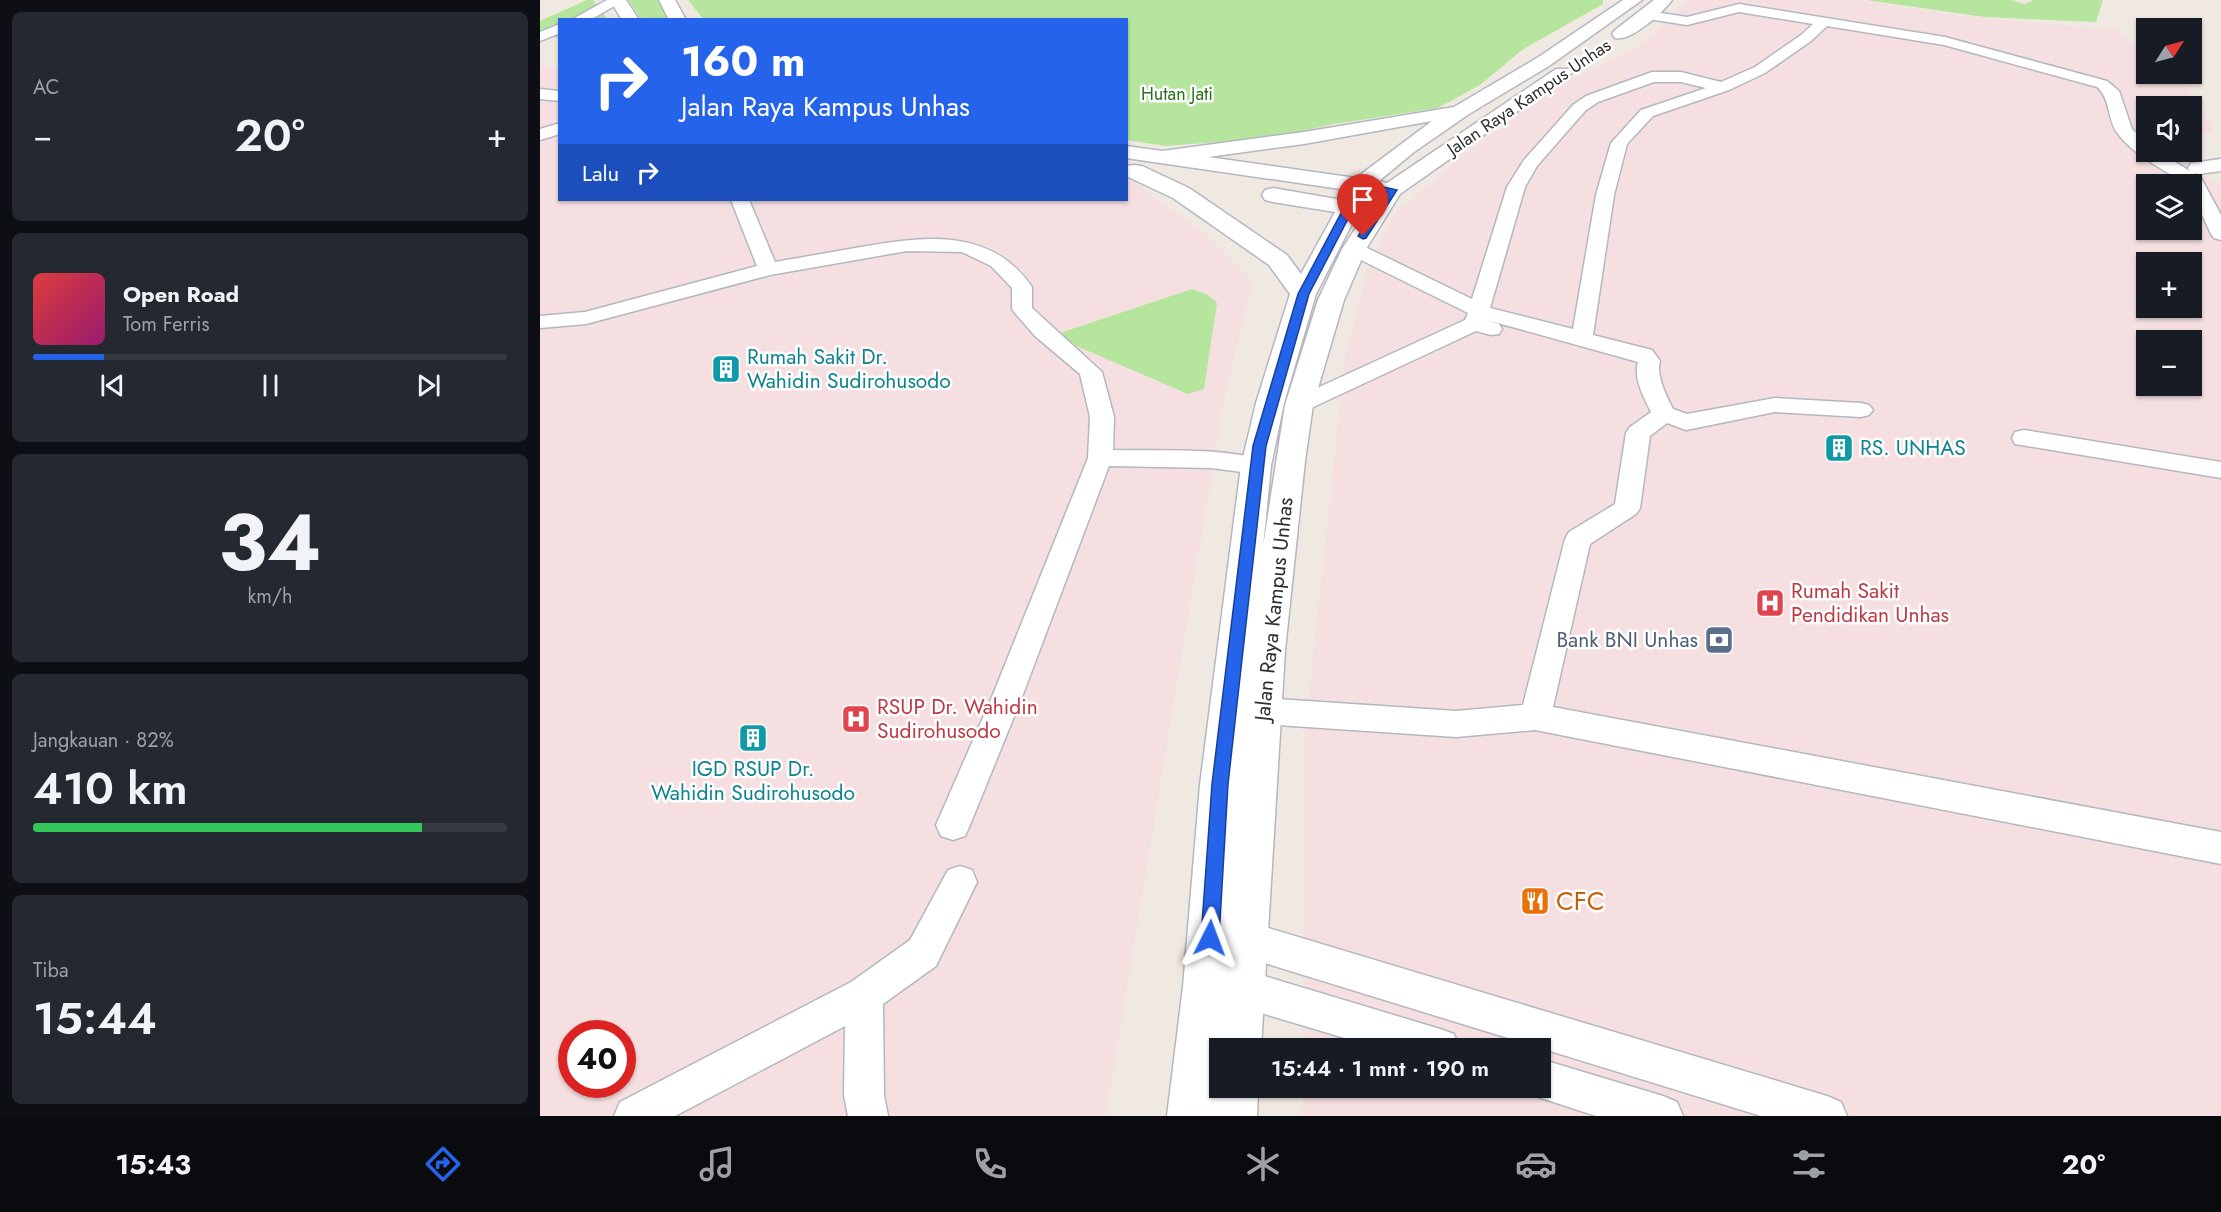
<!DOCTYPE html>
<html lang="id">
<meta charset="utf-8">
<style>
:root{--surface:#171b24;--page:#242831;--text:#f1f3f6;--muted:#9ea1a6;--line:#363941;--accent:#2563eb}
body{margin:0;font-family:Jost,sans-serif;background:var(--page);color:var(--text);height:100vh;display:flex;flex-direction:column;font-size:22px;white-space:nowrap}
*{box-sizing:border-box;margin:0}
p{font-size:20px;color:var(--muted)}
.icon{flex:none;width:33px;height:33px;fill:none;stroke:currentColor;stroke-width:2;stroke-linecap:round;stroke-linejoin:round}
.map{position:relative;flex:1;overflow:hidden}
.drawer{display:flex;flex-direction:column;gap:12px;padding:12px;background:#0d0f14;width:540px}
.drawer>*{flex:none}
.guide{position:absolute;left:18px;top:18px;width:570px;height:183px;border-radius:0px;box-shadow:0 2px 4px #0004;background:#2563eb;color:#fff;overflow:hidden}
.needle{width:39px;rotate:54deg}
.fabs{position:absolute;left:1596px;top:18px;display:grid;gap:12px}
.fabs a{display:grid;place-items:center;width:66px;height:66px;border-radius:0px;background:var(--surface);box-shadow:0 2px 4px #0004;font-size:30px}
.speed{position:absolute;left:18px;top:1020px;display:flex;gap:12px;font-size:30px;font-weight:700;text-align:center}
.speed>*{display:grid;place-content:center;width:78px;height:78px;border-radius:50%;background:var(--surface);box-shadow:0 2px 4px #0004;line-height:1}
.speed .limit{border:9px solid #d22;background:#fff;color:#111}
.pin{position:absolute;display:grid;place-items:center;width:51px;height:51px;color:#fff;margin:-62px -26px;border-radius:50% 50% 50% 0;rotate:-45deg;box-shadow:0 0 6px #0007}
.pin .icon{rotate:45deg}
.me{position:absolute;width:66px;margin:-33px;rotate:3deg;stroke-linejoin:round;filter:drop-shadow(0 0 4px #0008)}
.turn{display:flex;align-items:center;gap:21px;height:126px;padding:0 24px;font-size:27px}
.turn .icon{width:78px;height:78px;stroke-width:2.5}
.turn b{display:block;font-size:42px;line-height:51px}
.then{display:flex;align-items:center;height:57px;padding:0 24px;background:#0003;gap:12px;font-size:22px}
.big{font-size:45px;font-weight:600;line-height:1.1}
.drawer .card{flex:1;display:flex;flex-direction:column;justify-content:center;gap:9px;min-width:0;padding:0 21px;border-radius:9px;background:var(--page)}
.drawer .dial{align-items:center;gap:0}
.dial b{font-size:78px;line-height:1}
.song{display:flex;align-items:center;gap:18px}
.cover{width:72px;height:72px;border-radius:9px;background:linear-gradient(135deg,hsl(0 70% 55%),hsl(320 70% 35%))}
.played{height:6px;border-radius:3px;background:linear-gradient(90deg,var(--accent) 15%,var(--line) 15%)}
.keys{display:flex;justify-content:space-around;direction:ltr}
.heat{display:flex;justify-content:space-between;align-items:center;font-size:33px;direction:ltr}
.charge{height:9px;border-radius:4px;background:linear-gradient(90deg,#34c759 82%,var(--line) 0)}
.trip{position:absolute;left:669px;top:1038px;width:342px;height:60px;border-radius:0px;background:var(--surface);box-shadow:0 2px 4px #0004;font-weight:600;line-height:60px;text-align:center}
.tab-bar{display:flex;height:96px;justify-content:space-around;align-items:center;background:#090b0e;color:var(--muted)}
.tab-bar .icon{width:42px;height:42px}
.tab-bar .current{color:var(--accent)}
.tab-bar b{font-size:27px;color:var(--text)}
main{display:flex;flex:1;min-height:0}
.map>svg:first-child{display:block}
.medical{fill:#f5dfe0;fill-rule:evenodd}
.green{fill:#b6e59e}
.lines{fill:none;stroke-linecap:round;stroke-linejoin:round}
.service-casing{stroke:#b4b7c1;stroke-width:3}
.minor-casing{stroke:#b4b7c1;stroke-width:3}
.tertiary-casing{stroke:#b4b7c1;stroke-width:3}
.service{fill:#fff;fill-rule:evenodd}
.minor{fill:#fff;fill-rule:evenodd}
.tertiary{fill:#fff;fill-rule:evenodd}
.route{fill:#2563eb;stroke:#184099;stroke-width:1.5}
.labels{text-anchor:middle;dominant-baseline:central;stroke-width:5;stroke-linejoin:round;paint-order:stroke}
.far-park-label{font-size:18px;fill:#2c6e1b;stroke:#fff}
.far-street-label{font-size:18px;fill:#2e2e2e;stroke:#fff}
.culture-label{font-size:21px;fill:#0d838f;stroke:#fff;text-anchor:start}
.health-label{font-size:21px;fill:#be3a42;stroke:#fff;text-anchor:start}
.street-label{font-size:21px;fill:#2e2e2e;stroke:#fff}
.service-label{font-size:21px;fill:#4e5e75;stroke:#fff;text-anchor:end}
.near-food-label{font-size:26px;fill:#c56008;stroke:#fff;text-anchor:start}
</style>
<main>
<section class="drawer">
<div class="card"><p>AC</p>
<div class="heat"><a>−</a><b class="big">20°</b><a>+</a></div>
</div>
<div class="card">
<div class="song"><i class="cover"></i><div><b>Open Road</b><p>Tom Ferris</p></div></div>
<div class="played"></div>
<div class="keys"><svg class="icon" aria-label="previous" viewBox="0 0 24 24"><path d="M18 5L8 12l10 7zM5 5v14"/></svg><svg class="icon" aria-label="pause" viewBox="0 0 24 24"><path d="M8 5v14M16 5v14"/></svg><svg class="icon" aria-label="next" viewBox="0 0 24 24"><path d="M6 5l10 7-10 7zM19 5v14"/></svg></div>
</div>
<div class="card dial"><b>34</b><p>km/h</p></div>
<div class="card"><p>Jangkauan · 82%</p><b class="big">410 km</b><div class="charge"></div></div>
<div class="card"><p>Tiba</p><b class="big">15:44</b></div>
</section>
<div class="map">
<svg width="1681" height="1116" viewBox="0 0 1681 1116">
<rect width="100%" height="100%" fill="#efe9e1"/>
<path class="medical" d="M1148,0H1318L1439,18L1580,30L1606,54V74H1628L1645,83L1674,132L1652,135V106H1606V152H1627L1681,186V1116H762L763,1088H1000V1048H763L765,731L805,357L827,270L852,217L911,165L1020,85L1099,46ZM1606,184H1652V230H1606ZM1606,262H1652V308H1606ZM1606,340H1652V386H1606Z
M0,66L19,69L20,200H586L587,178L660,229L713,281L683,405L566,1116H0ZM32,1034H82V1084H32Z"/>
<path class="green" d="M47,0H53L67,19L20,20L19,38L0,35V21Z
M88,0H121L133,19H101Z
M148,0H1063V4L982,50L940,85L898,108L794,124L730,138L625,146L587,140L586,20H164Z
M1326,0H1470L1485,4L1494,0H1563L1556,22L1444,17Z
M652,289L668,295L677,303L664,389L648,394L518,338L520,333Z"/>
<g class="lines">
<g class="service-casing">
<path id="service" d="M67,0H85L50,20H31Z
M1199,4L1405,37L1567,81L1579,91L1592,129L1606,142V152H1619L1661,178L1681,215V240L1674,238L1671,234L1652,193V184H1647C1624,170 1595,156 1578,134C1567,120 1571,99 1557,87L1404,45L1287,26L1271,41L1225,73L1189,90L1113,116L1087,144L1074,195L1053,335L1112,350L1120,361C1116,376 1126,395 1133,409L1147,414L1235,398L1321,403L1329,405L1333,410L1329,415L1321,417L1235,412L1146,430L1127,423L1110,436L1100,508L1096,514L1050,544L1013,707L1681,832V864L995,730L916,737L722,724L711,720L707,711L711,702L722,698L916,711L983,705L1025,539L1029,532L1075,504L1086,433L1090,427L1111,412C1104,398 1093,378 1098,362L947,320L959,324L962,329L959,334L951,335L936,331L767,410L759,412L751,410L747,405L751,400L925,320L928,313L807,253L804,249L807,245H821L932,299L967,187L984,160L1033,105L1046,96L1112,72H1141L1181,82L1215,67L1261,35L1273,24L1199,12L1147,25L1108,19L1101,15L1108,11L1147,17ZM1114,82H1141L1166,88L1101,110L1071,143L1056,195L1033,329L950,308L985,187L997,166L1045,111L1058,102Z
M20,24V33L0,41V32Z
M0,89L20,91V101L0,99Z
M20,123V134L0,140V129Z
M191,200H209L235,262C264,257 292,252 321,247C384,236 451,227 492,287V308L562,372L574,417L573,450C622,451 676,447 725,460L728,466L725,472L716,474L672,468L569,466L482,697L430,825L425,836L413,840L401,836L396,825L452,697L548,458L550,417L540,374L495,336L475,313L472,309V288L451,266L422,252L367,251L230,275L46,324L0,328V316L45,312L217,266Z
M1484,430L1681,462V478L1475,444L1472,438L1475,432Z
M420,866L432,870L437,882L396,966L343,1004L344,1095L348,1116H308L304,1095L305,1026L135,1116H74L80,1102L311,982L370,940L408,870Z
M705,921L1287,1096L1301,1102L1307,1116H1221L705,957L692,952L687,939L692,926Z
M701,969L900,1029L914,1034L919,1048H838L701,1007L688,1001L682,988L688,975Z
M1000,1059L1123,1096L1137,1102L1143,1116H1056L986,1093L984,1088H1000Z"/>
</g>
<g class="minor-casing">
<path id="minor" d="M1681,159V171L1659,174L1651,173L1648,168L1651,163Z"/>
</g>
<g class="tertiary-casing">
<path id="tertiary" d="M70,0H86L99,20H82Z
M119,0H135L146,20H129Z
M1083,0H1102L1009,66L929,114L874,152L839,181L847,183L1016,69H1030L1032,73L860,194L826,249L804,300L773,405L765,461L745,650L721,1048H680V1088H718L717,1116H627L643,987L660,785L701,466L716,403L750,294L729,265L633,198L586,176V166L594,165L602,166L649,188L747,255L761,274L795,212L733,202L725,200L722,195L725,190L733,188L802,200L807,190L586,158V146L622,151L764,132L914,107L997,58ZM892,121L816,178L668,157L764,144ZM828,193L838,194L831,205L823,203ZM816,216L823,217L802,249L778,300L745,405L723,547L731,466L744,403L776,294Z
M1114,0H1132C1122,13 1091,42 1075,38L1072,34L1075,30Z"/>
</g>
<use href="#service" class="service"/>
<use href="#minor" class="minor"/>
<use href="#tertiary" class="tertiary"/>
</g>
<path class="route" d="M821,182L857,190L826,238L823,239L818,236L847,192L824,188L769,294L726,446L688,784L679,938L677,945L670,947L664,945L661,938L672,784L713,446L758,294L816,185Z"/>
<defs>
<g id="building-square" transform="scale(1.5)"><rect x="-9" y="-9" width="18" height="18" rx="4" fill="#0f9aa8" stroke="#fff"/><path d="M-4-6H4V6H1V3H-1V6H-4ZM-2.5-4.3h1.7v1.8h-1.7ZM.8-4.3h1.7v1.8H.8ZM-2.5-1h1.7V.8h-1.7ZM.8-1h1.7V.8H.8Z" fill="#fff"/></g>
<g id="hospital-square" transform="scale(1.5)"><rect x="-9" y="-9" width="18" height="18" rx="4" fill="#e0444e" stroke="#fff"/><path d="M-5-5h3v3.5h4V-5h3V5h-3V1.5h-4V5h-3Z" fill="#fff"/></g>
<g id="bank-square" transform="scale(1.5)"><rect x="-9" y="-9" width="18" height="18" rx="4" fill="#5c6f8a" stroke="#fff"/><path d="M-6-4H6V4H-6ZM0-2.3a2.3 2.3 0 1 0 0 4.6a2.3 2.3 0 1 0 0-4.6Z" fill="#fff"/></g>
<g id="restaurant-square" transform="scale(1.5)"><rect x="-9" y="-9" width="18" height="18" rx="4" fill="#e8710a" stroke="#fff"/><path d="M-5-6h1v4h1v-4h1v4h1v-4h1v5L-1.5 .5V6h-2V.5L-5-1ZM5-6V6H3V1.5H1.5Q1.5-4 5-6Z" fill="#fff"/></g>
</defs>
<g fill-rule="evenodd">
<use href="#building-square" x="186" y="369"/>
<use href="#building-square" x="1299" y="448"/>
<use href="#hospital-square" x="1230" y="603"/>
<use href="#bank-square" x="1179" y="640"/>
<use href="#hospital-square" x="316" y="719"/>
<use href="#building-square" x="213" y="738"/>
<use href="#restaurant-square" x="995" y="901"/>
</g>
<g class="labels">
<g class="far-park-label">
<text x="637" y="94">Hutan Jati</text>
</g>
<g class="far-street-label">
<text transform="translate(989 97) rotate(-34)">Jalan Raya Kampus Unhas</text>
</g>
<g class="culture-label">
<text x="207" y="357">Rumah Sakit Dr.<tspan x="207" dy="24">Wahidin Sudirohusodo</tspan></text>
<text x="1320" y="448">RS. UNHAS</text>
<text x="213" y="769" text-anchor="middle">IGD RSUP Dr.<tspan x="213" dy="24">Wahidin Sudirohusodo</tspan></text>
</g>
<g class="health-label">
<text x="1251" y="591">Rumah Sakit<tspan x="1251" dy="24">Pendidikan Unhas</tspan></text>
<text x="337" y="707">RSUP Dr. Wahidin<tspan x="337" dy="24">Sudirohusodo</tspan></text>
</g>
<g class="street-label">
<text transform="translate(734 609) rotate(-84)">Jalan Raya Kampus Unhas</text>
</g>
<g class="service-label">
<text x="1158" y="640">Bank BNI Unhas</text>
</g>
<g class="near-food-label">
<text x="1016" y="901">CFC</text>
</g>
</g>
</svg>
<div class="fabs">
<a><svg class="needle" viewBox="-14 -14 28 28"><path d="M0-13l5 13h-10z" fill="#e53935"/><path d="M0 13l5-13h-10z" fill="#9ea1a6"/></svg></a>
<a><svg class="icon" aria-label="sound" viewBox="0 0 24 24"><path d="M4 9h4l5-4v14l-5-4H4zM17 9q2 3 0 6"/></svg></a>
<a><svg class="icon" aria-label="layers" viewBox="0 0 24 24"><path d="M12 4l9 5-9 5-9-5zM3 14l9 5 9-5"/></svg></a>
<a>+</a>
<a>−</a>
</div>
<div class="speed"><div class="limit">40</div></div>
<div class="pin" style="left:823px;top:236px;background:#d93025"><svg class="icon" aria-label="arrive" viewBox="0 0 24 24"><path d="M6 21V4h12l-3 4 3 4H6"/></svg></div>
<svg class="me" style="left:670px;top:938px" viewBox="-20 -20 40 40"><path d="M0-17L14 15 0 8-14 15z" fill="#2563eb" stroke="#fff" stroke-width="4"/></svg>
<div class="trip">15:44 · 1 mnt · 190 m</div>
<div class="guide">
<div class="turn"><svg class="icon" aria-label="right" viewBox="0 0 24 24"><path d="M7 20v-9h11M14 6l5 5-5 5"/></svg><div><b>160 m</b>Jalan Raya Kampus Unhas</div></div>
<div class="then">Lalu<svg class="icon" aria-label="right" viewBox="0 0 24 24"><path d="M7 20v-9h11M14 6l5 5-5 5"/></svg></div>
</div>
</div>
</main>
<nav class="tab-bar">
<b>15:43</b>
<svg class="icon current" aria-label="directions" viewBox="0 0 24 24"><path d="M12 3l9 9-9 9-9-9zM9 14v-3h6M13 9l2 2-2 2"/></svg>
<svg class="icon" aria-label="music" viewBox="0 0 24 24"><path d="M9 18V5l10-2v13"/><circle cx="6" cy="18" r="3"/><circle cx="16" cy="16" r="3"/></svg>
<svg class="icon" aria-label="phone" viewBox="0 0 24 24"><path d="M5 4h4l2 5-3 2q2 4 5 5l2-3 5 2v4C11 20 4 13 5 4z"/></svg>
<svg class="icon" aria-label="climate" viewBox="0 0 24 24"><path d="M12 3v18M4 7l16 10M4 17L20 7"/></svg>
<svg class="icon" aria-label="car" viewBox="0 0 24 24"><path d="M5 17H2v-5l4-1 3-4h7l3 4 3 1v5h-3M9 17h6M6 11h13"/><circle cx="7" cy="17" r="2"/><circle cx="17" cy="17" r="2"/></svg>
<svg class="icon" aria-label="filters" viewBox="0 0 24 24"><path d="M4 7h16M4 17h16"/><circle cx="9" cy="7" r="2"/><circle cx="15" cy="17" r="2"/></svg>
<b>20°</b>
</nav>
